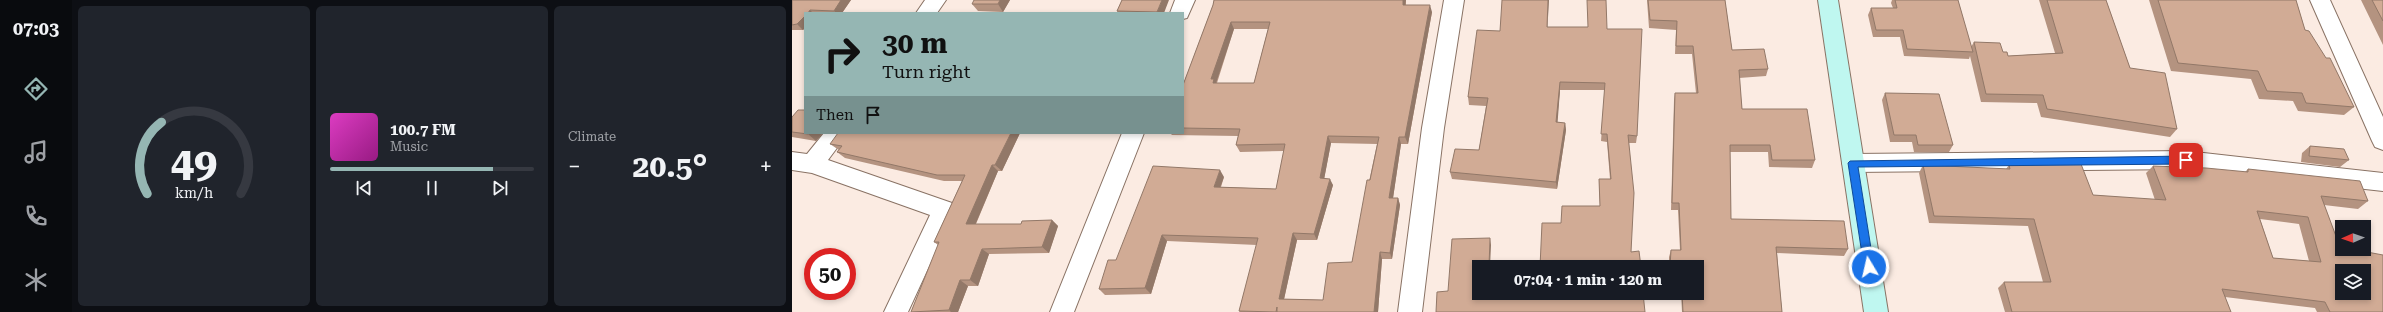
<!DOCTYPE html>
<meta charset="utf-8">
<style>
:root{--surface:#171b24;--page:#20242c;--text:#f1f3f6;--muted:#9ea1a6;--line:#363941;--accent:#95b6b3}
body{margin:0;font-family:"Roboto Serif",serif;background:var(--page);color:var(--text);height:100vh;display:flex;flex-direction:column;font-size:15px;white-space:nowrap}
*{box-sizing:border-box;margin:0}
p{font-size:13px;color:var(--muted)}
.icon{flex:none;width:22px;height:22px;fill:none;stroke:currentColor;stroke-width:2;stroke-linecap:round;stroke-linejoin:round}
.map{position:relative;flex:1;overflow:hidden}
.side{display:flex;flex-direction:column;gap:6px;padding:6px;background:#0d0f14;width:720px}
.side>*{flex:none}
.hud{position:absolute;left:12px;top:12px;width:380px;height:122px;border-radius:0px;box-shadow:0 2px 6px #0003;background:#95b6b3;color:#111;overflow:hidden}
.needle{width:26px;rotate:268deg}
.fabs{position:absolute;left:1543px;top:220px;display:grid;gap:8px}
.fabs a{display:grid;place-items:center;width:36px;height:36px;border-radius:0px;background:var(--surface);box-shadow:0 2px 6px #0003;font-size:20px}
.speed{position:absolute;left:12px;top:248px;display:flex;gap:8px;font-size:20px;font-weight:700;text-align:center}
.speed>*{display:grid;place-content:center;width:52px;height:52px;border-radius:50%;background:var(--surface);box-shadow:0 2px 6px #0003;line-height:1}
.speed .limit{border:6px solid #d22;background:#fff;color:#111}
.pin{position:absolute;display:grid;place-items:center;width:34px;height:34px;color:#fff;margin:-17px;border-radius:8px;box-shadow:0 2px 6px #0006}
.me{position:absolute;width:44px;margin:-22px;rotate:351deg;stroke-linejoin:round;filter:drop-shadow(0 0 3px #0008)}
.turn{display:flex;align-items:center;gap:14px;height:84px;padding:0 12px;font-size:18px}
.turn .icon{width:52px;height:52px;stroke-width:2.5}
.turn b{display:block;font-size:28px;line-height:34px}
.then{display:flex;align-items:center;height:38px;padding:0 12px;background:#0003;gap:8px;font-size:15px}
.big{font-size:30px;font-weight:700;line-height:1.1}
.side .tile{flex:1;display:flex;flex-direction:column;justify-content:center;gap:6px;min-width:0;padding:0 14px;border-radius:6px;background:var(--page)}
.side .dial{align-items:center;gap:0}
.dial svg{height:104px;overflow:visible;fill:none;stroke:var(--line);stroke-width:7;stroke-linecap:round;text-anchor:middle}
.dial text{fill:var(--text);stroke:none}
.song{display:flex;align-items:center;gap:12px}
.cover{width:48px;height:48px;border-radius:6px;background:linear-gradient(135deg,hsl(310 70% 55%),hsl(310 70% 35%))}
.played{height:4px;border-radius:2px;background:linear-gradient(90deg,var(--accent) 80%,var(--line) 80%)}
.keys{display:flex;justify-content:space-around;direction:ltr}
.heat{display:flex;justify-content:space-between;align-items:center;font-size:22px;direction:ltr}
.side .tiles{flex:1;display:grid;gap:6px;grid-template-columns:repeat(3,1fr)}
.trip{position:absolute;left:680px;top:260px;width:232px;height:40px;border-radius:0px;background:var(--surface);box-shadow:0 2px 6px #0003;font-weight:700;line-height:40px;text-align:center}
main{display:flex;flex:1;min-height:0}
.tab-bar{display:flex;flex-direction:column;width:72px;justify-content:space-around;align-items:center;background:#090b0e;color:var(--muted)}
.tab-bar .icon{width:28px;height:28px}
.tab-bar .selected{color:var(--accent)}
.tab-bar b{font-size:18px;color:var(--text)}
.map>svg:first-child{display:block}
.lines{fill:none;stroke-linecap:round;stroke-linejoin:round}
.minor-casing{stroke:#897264;stroke-width:2}
.secondary-casing{stroke:#897264;stroke-width:2}
.minor{fill:#fff;fill-rule:evenodd}
.secondary{fill:#bff7f0;fill-rule:evenodd}
.wall{fill:#b49380;fill-rule:evenodd}
.shaded-wall{fill:#927868}
.building{fill:#d1ab95;stroke:#927868;fill-rule:evenodd}
.route{fill:#1a73e8;stroke:#114b97}
</style>
<main>
<nav class="tab-bar">
<b>07:03</b>
<svg class="icon selected" aria-label="directions" viewBox="0 0 24 24"><path d="M12 3l9 9-9 9-9-9zM9 14v-3h6M13 9l2 2-2 2"/></svg>
<svg class="icon" aria-label="music" viewBox="0 0 24 24"><path d="M9 18V5l10-2v13"/><circle cx="6" cy="18" r="3"/><circle cx="16" cy="16" r="3"/></svg>
<svg class="icon" aria-label="phone" viewBox="0 0 24 24"><path d="M5 4h4l2 5-3 2q2 4 5 5l2-3 5 2v4C11 20 4 13 5 4z"/></svg>
<svg class="icon" aria-label="climate" viewBox="0 0 24 24"><path d="M12 3v18M4 7l16 10M4 17L20 7"/></svg>
</nav>
<section class="side">
<div class="tiles">
<div class="tile dial"><svg viewBox="0 0 100 80">
<path d="M14 69A42 42 0 1 1 86 69"/>
<path d="M14 69A42 42 0 0 1 25 14" stroke="#95b6b3"/>
<text x="50" y="56" font-size="32" font-weight="700">49</text>
<text x="50" y="72" font-size="11">km/h</text>
</svg></div>
<div class="tile">
<div class="song"><i class="cover"></i><div><b>100.7 FM</b><p>Music</p></div></div>
<div class="played"></div>
<div class="keys"><svg class="icon" aria-label="previous" viewBox="0 0 24 24"><path d="M18 5L8 12l10 7zM5 5v14"/></svg><svg class="icon" aria-label="pause" viewBox="0 0 24 24"><path d="M8 5v14M16 5v14"/></svg><svg class="icon" aria-label="next" viewBox="0 0 24 24"><path d="M6 5l10 7-10 7zM19 5v14"/></svg></div>
</div>
<div class="tile"><p>Climate</p>
<div class="heat"><a>−</a><b class="big">20.5°</b><a>+</a></div>
</div>
</div>
</section>
<div class="map">
<svg width="1591" height="312" viewBox="0 0 1591 312">
<rect width="100%" height="100%" fill="#fbebe2"/>
<g class="lines">
<g class="minor-casing">
<path id="minor" d="M133,0H154L145,13H124Z
M383,0H403L395,18L391,19V13H378Z
M652,0H672L652,128L630,312H606L630,128Z
M1518,0H1538L1591,117V150L1583,147L1580,141Z
M32,133H56L36,160L160,203L163,210L116,312H92L138,215L20,173L0,170V152L15,154Z
M330,133H352L282,312H258Z
M1394,151L1591,173V191L1394,169L1061,172L1053,170L1050,163L1053,156L1061,154Z"/>
</g>
<g class="secondary-casing">
<path id="secondary" d="M1026,0H1046L1096,312H1072Z"/>
</g>
<use href="#minor" class="minor"/>
<use href="#secondary" class="secondary"/>
</g>
<path class="wall" d="M0,0H59L50,13H13V28L11,30H0Z
M218,0L211,12L186,11L180,4Z
M330,0L372,13H326L325,11Z
M422,0H614V5L640,12L616,144H609L601,198H606L608,205L600,259H590L586,312H448L447,311L465,245L375,241L359,294L313,295L307,289L324,260L432,177L429,187L484,189L492,151L448,152L444,145L446,136L380,135L378,133H391V85L421,5ZM442,29H476L462,83H425ZM539,143L585,144L560,262L531,300L492,299L505,240H525L541,185L532,179Z
M855,0H933L940,50L976,69L974,76L947,78L950,109L1023,160L1020,168L977,167L976,152H938L939,219L1056,249L1052,256L985,253L990,312H890L889,293H905V267H877V257L879,250H888L886,210H879L882,100L883,93H904L900,54H883L884,30L857,28Z
M1100,0H1166L1179,47L1182,42L1211,52L1216,56L1263,53L1247,0H1314L1338,68L1385,129L1378,137L1249,117L1245,103L1189,102L1178,56L1177,59L1112,56L1108,37H1081L1076,15L1079,8H1101L1099,3Z
M1357,0H1504L1513,30L1562,107L1552,115L1506,111L1501,101L1467,99L1459,79L1379,71Z
M1569,0H1591V45Z
M755,27L815,29L845,136L844,143H837L839,252L769,223L808,206L807,179H818L815,142L809,141L813,90H768L765,122L773,123L774,130L765,189L660,179L658,172L687,150L694,106L677,105L676,97L708,31Z
M1093,93L1161,145L1157,152H1122L1120,142H1098L1090,100Z
M0,117L13,133H31L24,141L0,137Z
M228,133L210,171H206L184,224H229L260,220L266,226L257,253L197,254L186,286H176L166,312H119L146,245L142,242L170,181H152L53,158L45,152L47,150L38,144Z
M1518,146L1557,160L1548,167L1509,162L1510,153Z
M1131,165L1214,169L1217,165L1301,195L1363,200L1354,173L1361,166L1453,172L1456,169L1576,201L1566,209L1532,205L1548,247L1591,312H1525L1523,308L1433,297L1439,312H1213L1206,288L1212,282H1251L1236,226L1137,223L1127,173ZM1468,219L1507,224L1517,261L1481,258Z"/>
<path class="shaded-wall" d="M49,0H59L50,13H44L42,11Z
M208,0H218L211,12L206,4Z
M370,0H377L372,13H365V12Z
M611,0H614L612,12L611,5Z
M756,0H757L755,35V27Z
M638,5L640,12L616,144L613,137Z
M18,10L21,13H16Z
M13,16V28L11,30L5,24Z
M439,22L442,29L424,83L425,90L419,79Z
M768,82V90L765,130L764,122Z
M773,123L774,130L765,189L764,182Z
M17,133H31L24,141L16,134Z
M219,133H228L210,171L203,165Z
M536,136L539,143L531,185L528,178Z
M607,137L609,144L600,205L597,198Z
M200,165L206,171L181,230L174,224Z
M428,170L432,177L426,193L422,187Z
M538,179L541,185L525,240L522,234Z
M606,198L608,205L600,259L598,253Z
M260,220L266,226L257,253L250,247Z
M501,233L505,240L491,304L487,299Z
M370,235L375,241L359,294L353,288Z
M698,238L699,245L698,267H697Z
M190,249L197,254L186,286L178,280Z
M588,252L590,259L586,312H582Z
M168,280L176,286L166,312H159L157,310Z"/>
<path class="building" d="M0,0H49L42,11L18,10L16,13H13V16L5,24L0,25Z
M182,0H208L206,4H180Z
M330,0H370L365,12L325,11Z
M422,0H611V5H638L613,137H607L597,198H606L598,253L588,252L582,312H485V307L484,312L447,311L466,238L370,235L353,288L307,289L316,260H324L361,166L428,170L422,187L484,189L493,144L444,145L448,129L391,128V85L421,5ZM439,22H478L462,83H421L422,79H419ZM536,136L587,137L578,180H575L560,262L536,263L531,300L487,299L501,233L522,234L538,179L528,178Z
M710,0H756L755,27H796L795,0H814L815,29H850L845,136L836,135L842,193L839,252L847,251L849,267H748L750,223H769L770,206H808L807,179H819L815,134H809L813,83L768,82L764,122L773,123L764,182L658,172L663,149L687,150L696,98L676,97L685,30L708,31Z
M856,0H933L940,50L972,49L976,69L947,70L950,109H1015L1023,160H980L978,145H938L939,219L1052,221L1056,249L984,247L990,312H891L890,293H905V267H878L879,250H889L887,203H880L883,93H906L901,46H884L885,21L858,20Z
M1103,0H1166L1181,52L1115,49L1111,30H1084L1079,8H1105Z
M1255,0H1314L1338,68L1373,73L1385,129L1255,109L1251,95L1194,94L1182,42L1208,43L1211,52H1215L1216,56L1271,53Z
M1366,0H1504L1513,30L1517,31L1534,58H1538L1562,107L1514,103L1510,93L1475,91L1466,71L1386,63Z
M1580,0H1591V21Z
M1093,93L1147,94L1161,145H1126L1124,135H1102Z
M6,110H13V133H17L16,134L0,132V117Z
M46,133H219L203,165H200L174,224H229L230,221L260,220L250,247L190,249L178,280H168L157,310L119,312L147,242H142L173,175H145L45,152L50,146L38,144Z
M1518,146L1552,149L1557,160L1517,156Z
M1289,164L1301,195L1374,200L1361,166L1414,168L1456,172V169L1568,181L1576,201L1529,196L1548,247H1550V249H1559L1591,255V312H1538L1533,302L1430,289L1439,312H1220L1212,282H1259L1242,219L1142,216L1131,165L1218,169L1217,165ZM1465,211L1516,217L1529,262L1481,258ZM1550,271H1572V293H1550Z
M698,238L697,267H687V293H851L853,312H644L645,292L656,291L660,239Z"/>
<path class="route" d="M1394,156L1399,160L1394,164L1066,167L1082,267L1077,272L1072,267L1056,163L1058,161Z"/>
</svg>
<div class="fabs">
<a><svg class="needle" viewBox="-14 -14 28 28"><path d="M0-13l5 13h-10z" fill="#e53935"/><path d="M0 13l5-13h-10z" fill="#9ea1a6"/></svg></a>
<a><svg class="icon" aria-label="layers" viewBox="0 0 24 24"><path d="M12 4l9 5-9 5-9-5zM3 14l9 5 9-5"/></svg></a>
</div>
<div class="speed"><div class="limit">50</div></div>
<div class="pin" style="left:1394px;top:160px;background:#d93025"><svg class="icon" aria-label="arrive" viewBox="0 0 24 24"><path d="M6 21V4h12l-3 4 3 4H6"/></svg></div>
<svg class="me" style="left:1077px;top:267px" viewBox="-20 -20 40 40"><circle r="17" fill="#1a73e8" stroke="#fff" stroke-width="3"/><path d="M0-11L8 9 0 5-8 9z" fill="#fff"/></svg>
<div class="trip">07:04 · 1 min · 120 m</div>
<div class="hud">
<div class="turn"><svg class="icon" aria-label="right" viewBox="0 0 24 24"><path d="M7 20v-9h11M14 6l5 5-5 5"/></svg><div><b>30 m</b>Turn right</div></div>
<div class="then">Then<svg class="icon" aria-label="arrive" viewBox="0 0 24 24"><path d="M6 21V4h12l-3 4 3 4H6"/></svg></div>
</div>
</div>
</main>
